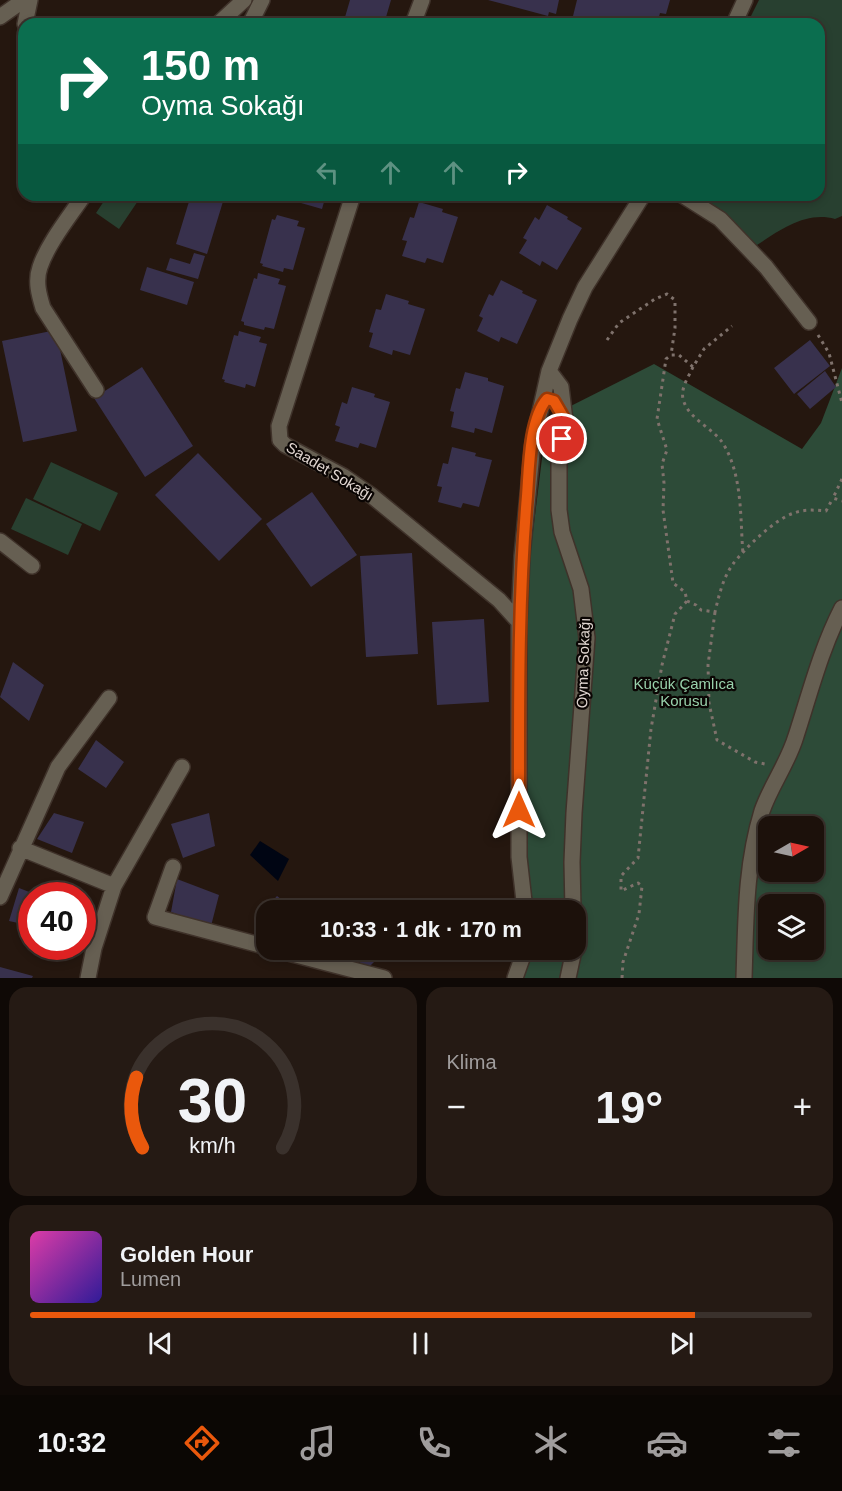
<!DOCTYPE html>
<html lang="tr">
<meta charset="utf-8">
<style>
:root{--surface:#1c110b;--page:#251a14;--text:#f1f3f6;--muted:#a09d9d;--line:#3a312c;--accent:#ea580c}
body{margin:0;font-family:Arial,sans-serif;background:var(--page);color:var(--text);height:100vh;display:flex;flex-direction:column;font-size:22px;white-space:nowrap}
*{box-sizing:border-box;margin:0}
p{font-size:20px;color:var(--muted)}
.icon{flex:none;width:33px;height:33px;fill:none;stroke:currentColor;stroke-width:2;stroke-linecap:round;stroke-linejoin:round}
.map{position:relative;height:978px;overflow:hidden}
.side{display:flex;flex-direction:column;gap:9px;padding:9px;background:#0f0906;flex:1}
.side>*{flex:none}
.banner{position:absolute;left:18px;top:18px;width:807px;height:183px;border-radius:18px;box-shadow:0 3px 9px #0003,0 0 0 2px var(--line);background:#0b6e4f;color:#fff;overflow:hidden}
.needle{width:39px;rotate:81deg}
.fabs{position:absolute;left:758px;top:816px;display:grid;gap:12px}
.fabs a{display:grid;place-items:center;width:66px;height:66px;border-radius:12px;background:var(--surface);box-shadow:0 3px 9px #0003,0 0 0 2px var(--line);font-size:30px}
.speed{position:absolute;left:18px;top:882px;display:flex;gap:12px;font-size:30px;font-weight:700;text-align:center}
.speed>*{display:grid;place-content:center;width:78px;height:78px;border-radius:50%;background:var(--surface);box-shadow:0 3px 9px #0003,0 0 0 2px var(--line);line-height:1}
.speed .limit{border:9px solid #d22;background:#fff;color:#111}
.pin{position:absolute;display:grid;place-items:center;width:51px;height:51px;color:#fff;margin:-26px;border:3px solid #fff;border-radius:50%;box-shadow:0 2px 6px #0007}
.me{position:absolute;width:66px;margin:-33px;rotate:0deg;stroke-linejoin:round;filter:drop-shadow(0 0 4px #0008)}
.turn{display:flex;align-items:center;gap:21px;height:126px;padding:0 24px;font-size:27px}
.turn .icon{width:78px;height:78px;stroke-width:2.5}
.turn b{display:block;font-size:42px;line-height:51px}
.lanes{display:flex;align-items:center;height:57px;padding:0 24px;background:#0003;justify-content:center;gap:30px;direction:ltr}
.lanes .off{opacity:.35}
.big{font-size:45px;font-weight:700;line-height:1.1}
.side .tile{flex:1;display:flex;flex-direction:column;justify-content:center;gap:9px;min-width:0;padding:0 21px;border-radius:18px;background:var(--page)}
.side .dial{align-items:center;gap:0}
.dial svg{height:156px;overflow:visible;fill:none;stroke:var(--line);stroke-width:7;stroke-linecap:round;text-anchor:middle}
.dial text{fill:var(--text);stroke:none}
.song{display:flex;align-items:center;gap:18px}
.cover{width:72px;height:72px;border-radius:9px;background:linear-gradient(135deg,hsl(320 70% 55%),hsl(250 70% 35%))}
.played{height:6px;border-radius:3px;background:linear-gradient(90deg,var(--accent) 85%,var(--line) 85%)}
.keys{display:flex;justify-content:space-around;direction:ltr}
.heat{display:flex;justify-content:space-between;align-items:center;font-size:33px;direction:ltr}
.side .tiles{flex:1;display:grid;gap:9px;grid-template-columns:1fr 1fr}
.tile:last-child{grid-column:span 2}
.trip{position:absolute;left:256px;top:900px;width:330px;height:60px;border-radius:18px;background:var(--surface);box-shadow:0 3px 9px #0003,0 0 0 2px var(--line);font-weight:700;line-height:60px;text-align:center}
.tabs{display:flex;height:96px;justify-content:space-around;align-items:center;background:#0b0704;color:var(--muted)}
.tabs .icon{width:42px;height:42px}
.tabs .active{color:var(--accent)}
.tabs b{font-size:27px;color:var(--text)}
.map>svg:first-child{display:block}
.green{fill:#284030}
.forest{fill:#2d4b38;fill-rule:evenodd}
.water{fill:#000513}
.building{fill:#38314d}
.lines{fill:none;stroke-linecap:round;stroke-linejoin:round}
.minor-casing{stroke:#3f322a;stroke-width:18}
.path{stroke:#7f726c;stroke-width:3;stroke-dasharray:3 4.5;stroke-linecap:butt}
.minor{stroke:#665f52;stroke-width:15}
.route-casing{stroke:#983908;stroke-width:15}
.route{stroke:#ea580c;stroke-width:10}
.labels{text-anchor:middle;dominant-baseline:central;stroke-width:4.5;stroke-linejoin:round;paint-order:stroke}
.street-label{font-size:15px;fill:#e1d6d1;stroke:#0a0503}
.park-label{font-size:15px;fill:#99d2ac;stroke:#0a0503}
</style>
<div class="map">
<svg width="842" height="978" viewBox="0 0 842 978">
<rect width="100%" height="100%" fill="#25170f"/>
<path class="green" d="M759,0H842V216L835,219C806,211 780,230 757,245L723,214L694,195H819V24H747Z
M108,195H142L119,229L96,213Z
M51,462L118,493L100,531L33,499Z
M26,498L82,524L68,555L11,529Z"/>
<path class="forest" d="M654,364L802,449L821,423L842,368V978H523L533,950H576V910H534L525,851V728L528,572L547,418ZM768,826H813V872H768ZM768,904H813V950H768Z"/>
<path class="water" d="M260,841L289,859L278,881L250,855Z"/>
<path class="building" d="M350,0H391L384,24H343Z
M488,0H559L556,14L549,12L548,16Z
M577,0H670L666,14L660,13L657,24H587L572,20Z
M191,195H225L207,254L176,244Z
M296,195H326L322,209L294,201Z
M419,202L443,209L442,212L458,217L443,263L427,258L425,263L402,256L407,241L402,240L410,217L414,218Z
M547,205L568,217L567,219L582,228L557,270L542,261L540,266L519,253L527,240L523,238L535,217L539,220Z
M277,215L299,221L297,226L305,228L293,270L284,268L283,272L262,266L263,264L260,263L272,219L275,220Z
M194,253L205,256L198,279L166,270L170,258L190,264Z
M147,267L194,282L187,305L140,290Z
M258,273L280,279L278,284L286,286L274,329L265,327L264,330L244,325V322L241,321L254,278L257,279Z
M501,280L523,291L522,293L537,300L517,344L501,337L499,342L477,331L483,318L479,316L489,294L493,296Z
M386,294L409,301L408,304L425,309L410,355L393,350L392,355L369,347L373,333L369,332L376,309L381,310Z
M56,330L77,431L23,442L2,341Z
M239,331L261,337L259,342L267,344L255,387L246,384L245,388L224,382L225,380L222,379L234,335L238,336Z
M810,340L830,366L794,394L774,368Z
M142,367L193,446L145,477L94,398Z
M825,371L836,387L810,409L797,394Z
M465,372L488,378V381L504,386L492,433L475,428L474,433L451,427L454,412L450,411L456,388L460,389Z
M352,387L375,394L374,397L390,402L376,448L360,443L358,448L335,441L340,427L335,425L342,402L347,404Z
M452,447L476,453L475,456L492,460L479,507L463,503L461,508L438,502L442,487L437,486L443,463L448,464Z
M198,453L262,519L219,561L155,495Z
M312,492L357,555L311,587L266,524Z
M412,553L418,654L366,657L360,556Z
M484,619L489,702L437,705L432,622Z
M13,662L44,685L29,721L0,697Z
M96,740L124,762L106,788L78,769Z
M54,813L84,822L72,853L37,839Z
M209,813L215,846L183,858L171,824Z
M177,879L219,895L211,926L171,912Z
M19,888L37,895L32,896V926L9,921Z
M277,896L295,910H267V930L256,919Z
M341,950H386L368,968Z
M0,967L33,976L32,978H0Z"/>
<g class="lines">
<g class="minor-casing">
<path id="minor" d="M0,17L24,0
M25,24L30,0
M218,24L244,0
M250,24L262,0
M413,24L422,0
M734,24L745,0
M84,195C70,216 48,243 40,267C35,281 39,295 43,308L96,390
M353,195L279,426L280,440L285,445L343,476L372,496L499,600L519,622
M682,195L720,219L766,267L809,322
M549,371L561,387L565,420L559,457V510L562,532L581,589L587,638L574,813L572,862L573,910
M0,541L32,566
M20,848L114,886
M173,867L155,917L267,947
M0,897L58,767L109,698
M525,910L519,857V622L522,556L533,443L549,371L570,319L585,287L643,195
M277,950L384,978
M88,978L94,948L114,886L182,767
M515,978L525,950
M568,978L574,950
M744,978C746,920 745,867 762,811C771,785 788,763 796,736C810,693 821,649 842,608"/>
</g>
<path class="path" d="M818,335L829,353L842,403
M607,340L619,323L655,299L667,294L675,300V328L671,355
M693,367C688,378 679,390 684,402C690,419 712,428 722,442C743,474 740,518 743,554
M842,479L833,498L842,501
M687,601L696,605L701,610L715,612C719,595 723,578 733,564C745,548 775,519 794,513C805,509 815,510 826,511L833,498
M715,612L708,665L709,703L717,740L755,762L765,764
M622,978L623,962L639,914L642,886L638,883L621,891V876L638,858L651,729L662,665L675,614L687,601L685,592L673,583L663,510L664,483L662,464L667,450L657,419L666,359L671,355H679L693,367L704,349L732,326"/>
<use href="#minor" class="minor"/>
</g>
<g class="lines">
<g class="route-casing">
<path id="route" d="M519,810C519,705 518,601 527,496C529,470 529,419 547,399L554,401L565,420L562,439"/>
</g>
<use href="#route" class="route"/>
</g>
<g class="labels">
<g class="street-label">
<text transform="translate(330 471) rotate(31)">Saadet Sokağı</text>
<text transform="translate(583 663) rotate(-88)">Oyma Sokağı</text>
</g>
<g class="park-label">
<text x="684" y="683">Küçük Çamlıca<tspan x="684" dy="17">Korusu</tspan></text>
</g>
</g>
</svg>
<div class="fabs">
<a><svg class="needle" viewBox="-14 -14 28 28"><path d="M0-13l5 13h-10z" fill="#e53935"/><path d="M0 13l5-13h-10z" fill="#a09d9d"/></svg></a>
<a><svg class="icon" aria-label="layers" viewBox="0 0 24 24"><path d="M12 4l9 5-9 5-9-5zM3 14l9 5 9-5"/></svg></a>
</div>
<div class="speed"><div class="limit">40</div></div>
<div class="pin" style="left:562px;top:439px;background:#d93025"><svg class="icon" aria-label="arrive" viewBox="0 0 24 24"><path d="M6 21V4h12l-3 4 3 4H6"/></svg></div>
<svg class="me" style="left:519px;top:810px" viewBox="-20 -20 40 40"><path d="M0-17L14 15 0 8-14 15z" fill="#ea580c" stroke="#fff" stroke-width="4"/></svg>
<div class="trip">10:33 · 1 dk · 170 m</div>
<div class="banner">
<div class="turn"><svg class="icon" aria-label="right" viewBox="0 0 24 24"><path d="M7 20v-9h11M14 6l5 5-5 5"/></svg><div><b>150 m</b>Oyma Sokağı</div></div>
<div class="lanes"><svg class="icon off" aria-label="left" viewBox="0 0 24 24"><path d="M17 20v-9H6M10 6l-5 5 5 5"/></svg><svg class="icon off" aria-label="ahead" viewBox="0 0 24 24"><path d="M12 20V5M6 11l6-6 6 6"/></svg><svg class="icon off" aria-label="ahead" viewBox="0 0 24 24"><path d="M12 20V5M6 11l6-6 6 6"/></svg><svg class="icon" aria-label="right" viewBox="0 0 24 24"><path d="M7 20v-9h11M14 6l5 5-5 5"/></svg></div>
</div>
</div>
<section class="side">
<div class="tiles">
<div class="tile dial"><svg viewBox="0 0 100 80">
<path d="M14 69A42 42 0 1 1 86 69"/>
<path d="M14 69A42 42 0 0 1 11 33" stroke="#ea580c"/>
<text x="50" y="56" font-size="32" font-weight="700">30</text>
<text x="50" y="72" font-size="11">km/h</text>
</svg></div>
<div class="tile"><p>Klima</p>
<div class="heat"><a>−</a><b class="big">19°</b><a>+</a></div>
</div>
<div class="tile">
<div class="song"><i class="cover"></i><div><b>Golden Hour</b><p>Lumen</p></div></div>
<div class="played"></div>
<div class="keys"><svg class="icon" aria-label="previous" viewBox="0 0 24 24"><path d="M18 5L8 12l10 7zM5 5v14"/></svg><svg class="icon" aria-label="pause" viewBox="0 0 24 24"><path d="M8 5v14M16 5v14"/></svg><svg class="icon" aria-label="next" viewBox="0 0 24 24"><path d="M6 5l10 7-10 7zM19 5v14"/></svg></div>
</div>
</div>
</section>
<nav class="tabs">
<b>10:32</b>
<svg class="icon active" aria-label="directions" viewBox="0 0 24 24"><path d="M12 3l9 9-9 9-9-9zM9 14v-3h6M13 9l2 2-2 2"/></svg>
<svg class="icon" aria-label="music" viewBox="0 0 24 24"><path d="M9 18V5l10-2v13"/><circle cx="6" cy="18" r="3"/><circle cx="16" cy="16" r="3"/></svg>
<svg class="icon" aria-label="phone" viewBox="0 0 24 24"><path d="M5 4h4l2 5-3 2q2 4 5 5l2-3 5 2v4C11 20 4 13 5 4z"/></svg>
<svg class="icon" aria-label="climate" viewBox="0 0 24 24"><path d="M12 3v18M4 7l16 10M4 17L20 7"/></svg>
<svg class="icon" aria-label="car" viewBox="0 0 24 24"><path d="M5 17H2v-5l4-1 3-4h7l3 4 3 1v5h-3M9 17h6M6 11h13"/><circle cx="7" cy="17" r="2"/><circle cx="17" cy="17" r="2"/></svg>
<svg class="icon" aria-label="filters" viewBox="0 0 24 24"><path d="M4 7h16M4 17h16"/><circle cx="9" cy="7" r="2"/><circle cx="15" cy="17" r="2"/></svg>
</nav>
